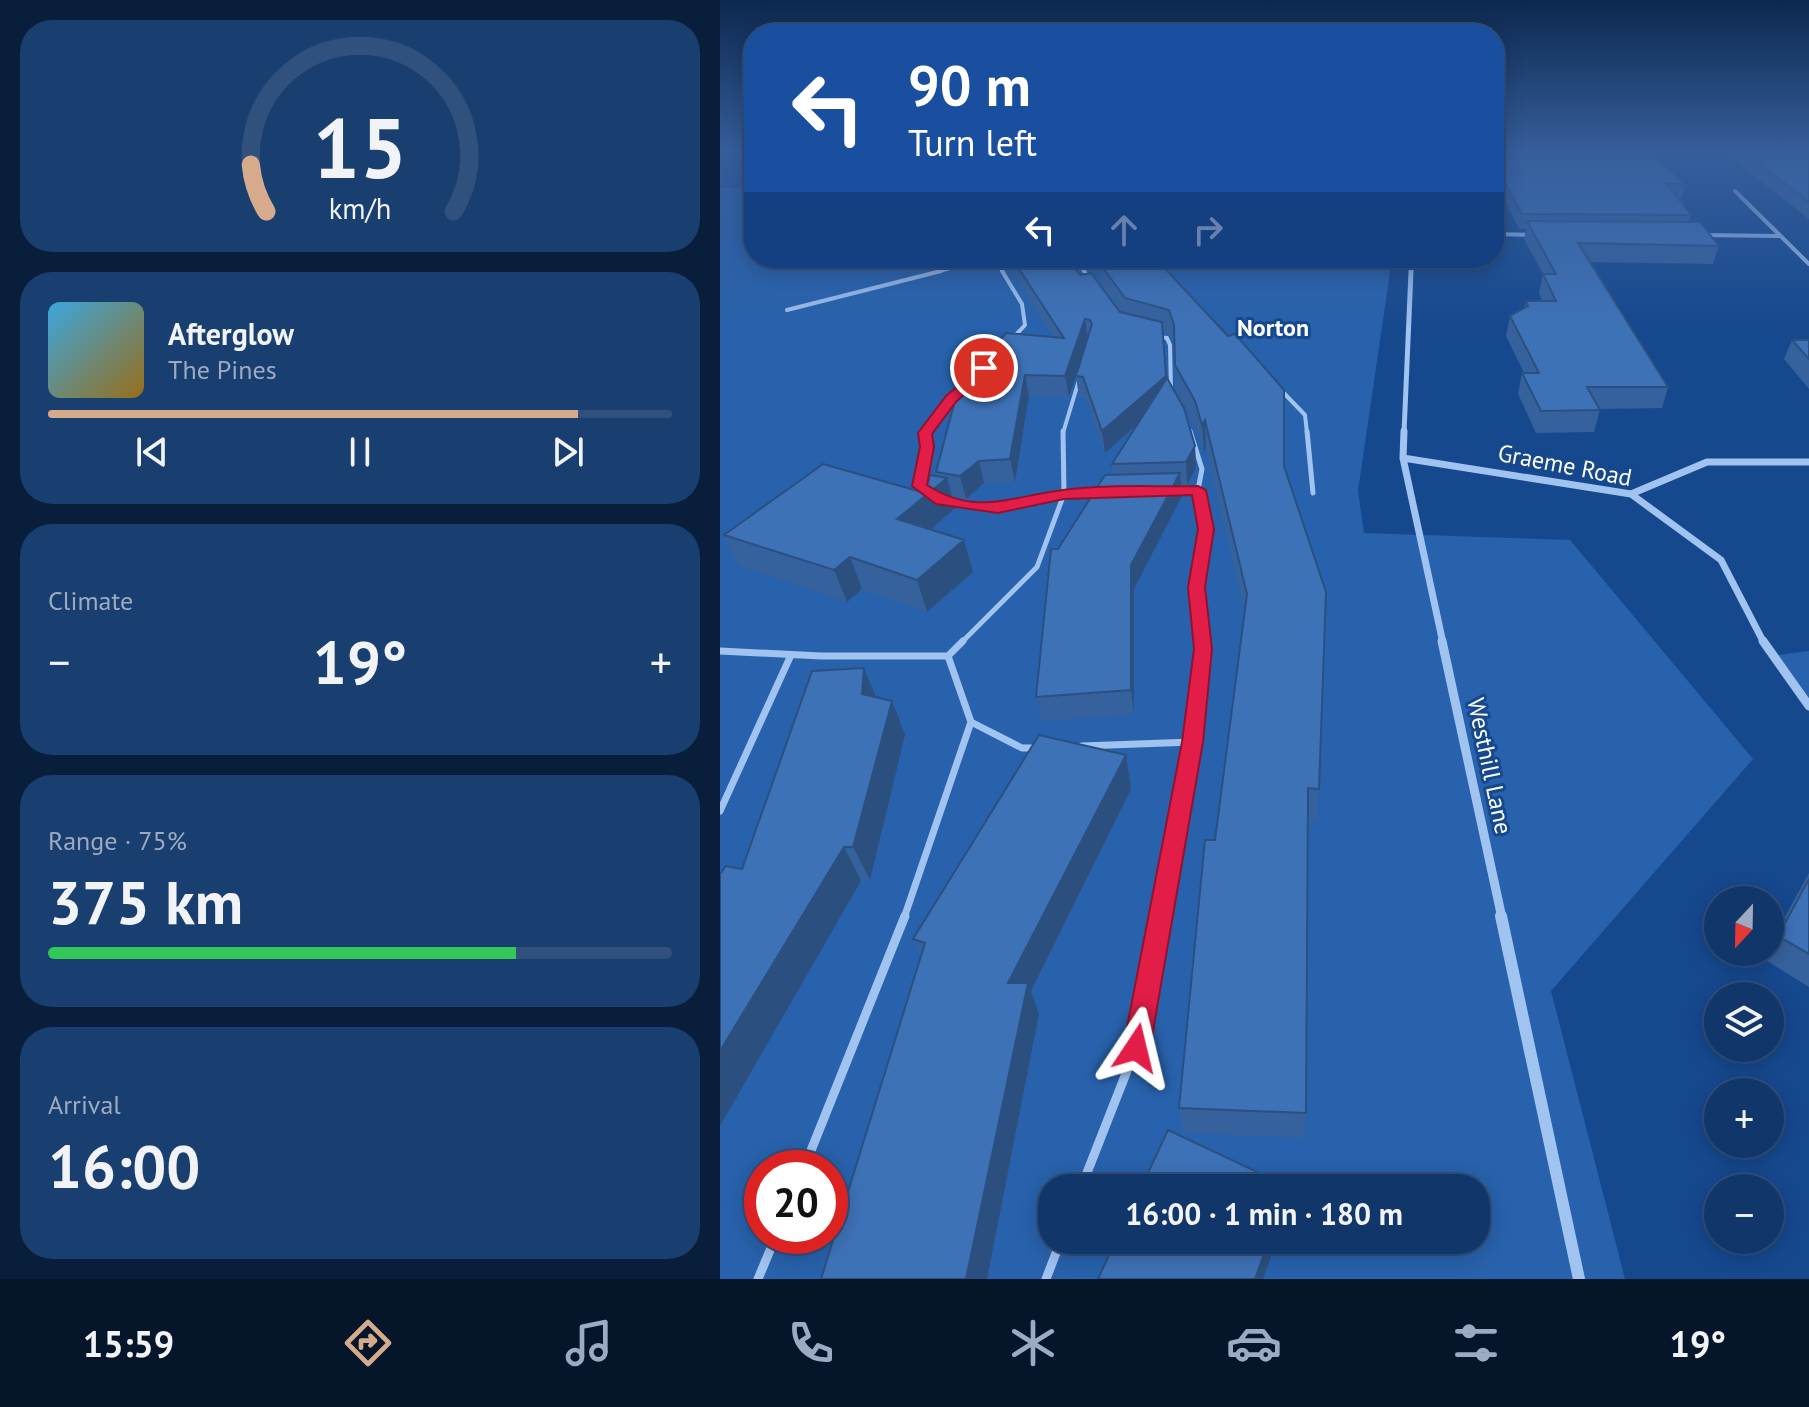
<!DOCTYPE html>
<meta charset="utf-8">
<style>
:root{--surface:#10366a;--page:#193e70;--text:#f1f3f6;--muted:#9cabc1;--line:#30507e;--accent:#d6ab8b}
body{margin:0;font-family:"PT Sans",sans-serif;background:var(--page);color:var(--text);height:100vh;display:flex;flex-direction:column;font-size:30px;white-space:nowrap}
*{box-sizing:border-box;margin:0}
p{font-size:26px;color:var(--muted)}
.icon{flex:none;width:44px;height:44px;fill:none;stroke:currentColor;stroke-width:2;stroke-linecap:round;stroke-linejoin:round}
.map{position:relative;flex:1;overflow:hidden}
.panel{display:flex;flex-direction:column;gap:20px;padding:20px;background:#091e3a;width:720px}
.panel>*{flex:none}
.hud{position:absolute;left:24px;top:24px;width:760px;height:244px;border-radius:32px;box-shadow:0 4px 20px #0003,0 0 0 2px var(--line);background:#1a4fa0;color:#fff;overflow:hidden}
.needle{width:52px;rotate:202deg}
.controls{position:absolute;left:984px;top:886px;display:grid;gap:16px}
.controls a{display:grid;place-items:center;width:80px;height:80px;border-radius:50%;background:var(--surface);box-shadow:0 4px 20px #0003,0 0 0 2px var(--line);font-size:40px}
.speed{position:absolute;left:24px;top:1150px;display:flex;gap:16px;font-size:40px;font-weight:700;text-align:center}
.speed>*{display:grid;place-content:center;width:104px;height:104px;border-radius:50%;background:var(--surface);box-shadow:0 4px 20px #0003,0 0 0 2px var(--line);line-height:1}
.speed .limit{border:12px solid #d22;background:#fff;color:#111}
.pin{position:absolute;display:grid;place-items:center;width:68px;height:68px;color:#fff;margin:-34px;border:4px solid #fff;border-radius:50%;box-shadow:0 2px 8px #0007}
.me{position:absolute;width:88px;margin:-44px;rotate:10deg;stroke-linejoin:round;filter:drop-shadow(0 0 6px #0008)}
.turn{display:flex;align-items:center;gap:28px;height:168px;padding:0 32px;font-size:36px}
.turn .icon{width:104px;height:104px;stroke-width:2.5}
.turn b{display:block;font-size:56px;line-height:68px}
.lanes{display:flex;align-items:center;height:76px;padding:0 32px;background:#0003;justify-content:center;gap:40px;direction:ltr}
.lanes .off{opacity:.35}
.big{font-size:60px;font-weight:700;line-height:1.1}
.panel .tile{flex:1;display:flex;flex-direction:column;justify-content:center;gap:12px;min-width:0;padding:0 28px;border-radius:32px;background:var(--page)}
.panel .dial{align-items:center;gap:0}
.dial svg{height:208px;overflow:visible;fill:none;stroke:var(--line);stroke-width:7;stroke-linecap:round;text-anchor:middle}
.dial text{fill:var(--text);stroke:none}
.song{display:flex;align-items:center;gap:24px}
.cover{width:96px;height:96px;border-radius:12px;background:linear-gradient(135deg,hsl(200 70% 55%),hsl(40 70% 35%))}
.played{height:8px;border-radius:4px;background:linear-gradient(90deg,var(--accent) 85%,var(--line) 85%)}
.keys{display:flex;justify-content:space-around;direction:ltr}
.heat{display:flex;justify-content:space-between;align-items:center;font-size:44px;direction:ltr}
.charge{height:12px;border-radius:6px;background:linear-gradient(90deg,#34c759 75%,var(--line) 0)}
.trip{position:absolute;left:318px;top:1174px;width:452px;height:80px;border-radius:32px;background:var(--surface);box-shadow:0 4px 20px #0003,0 0 0 2px var(--line);font-weight:700;line-height:80px;text-align:center}
.tabs{display:flex;height:128px;justify-content:space-around;align-items:center;background:#06162a;color:var(--muted)}
.tabs .icon{width:56px;height:56px}
.tabs .active{color:var(--accent)}
.tabs b{font-size:36px;color:var(--text)}
main{display:flex;flex:1;min-height:0}
.map>svg:first-child{display:block}
.green{fill:#2862ac;fill-rule:evenodd}
.lines{fill:none;stroke-linecap:round;stroke-linejoin:round}
.service-far4{stroke:#a1c3f0;stroke-width:3}
.service-far3{stroke:#a1c3f0;stroke-width:4}
.service-far2{stroke:#a1c3f0;stroke-width:5}
.service-far1{stroke:#a1c3f0;stroke-width:7}
.service{stroke:#a1c3f0;stroke-width:9}
.minor-far4{stroke:#a1c3f0;stroke-width:4}
.minor-far3{stroke:#a1c3f0;stroke-width:5}
.minor-far2{stroke:#a1c3f0;stroke-width:7}
.minor-far1{stroke:#a1c3f0;stroke-width:9}
.minor{stroke:#a1c3f0;stroke-width:12}
.wall{fill:#35629d}
.shaded-wall{fill:#2b5080}
.building{fill:#3e72b7;stroke:#2b5080;stroke-width:2}
.route{fill:#e11d48;stroke:#92132f;stroke-width:2}
.labels{text-anchor:middle;dominant-baseline:central;stroke-width:6;stroke-linejoin:round;paint-order:stroke}
.far-quarter-label{font-size:24px;font-weight:bold;fill:#fff;stroke:#16488e}
.street-label{font-size:24px;fill:#fff;stroke:#16488e}
</style>
<main>
<section class="panel">
<div class="tile dial"><svg viewBox="0 0 100 80">
<path d="M14 69A42 42 0 1 1 86 69"/>
<path d="M14 69A42 42 0 0 1 8 51" stroke="#d6ab8b"/>
<text x="50" y="56" font-size="32" font-weight="700">15</text>
<text x="50" y="72" font-size="11">km/h</text>
</svg></div>
<div class="tile">
<div class="song"><i class="cover"></i><div><b>Afterglow</b><p>The Pines</p></div></div>
<div class="played"></div>
<div class="keys"><svg class="icon" aria-label="previous" viewBox="0 0 24 24"><path d="M18 5L8 12l10 7zM5 5v14"/></svg><svg class="icon" aria-label="pause" viewBox="0 0 24 24"><path d="M8 5v14M16 5v14"/></svg><svg class="icon" aria-label="next" viewBox="0 0 24 24"><path d="M6 5l10 7-10 7zM19 5v14"/></svg></div>
</div>
<div class="tile"><p>Climate</p>
<div class="heat"><a>−</a><b class="big">19°</b><a>+</a></div>
</div>
<div class="tile"><p>Range · 75%</p><b class="big">375 km</b><div class="charge"></div></div>
<div class="tile"><p>Arrival</p><b class="big">16:00</b></div>
</section>
<div class="map">
<svg width="1089" height="1279" viewBox="0 0 1089 1279">
<rect width="100%" height="100%" fill="#16488e"/>
<path class="green" d="M0,188H34V258H672L638,491L644,533L850,540L1033,759L831,991L905,1279H0ZM42,1168H110V1236H42ZM332,1188H756V1240H332Z
M1089,651V706L1051,656Z"/>
<g class="lines">
<path class="service-far4" d="M275,258L284,273
M355,258L365,273
M213,273L271,258"/>
<path class="service-far3" d="M282,271L302,304L305,325L292,339
M364,271L368,277
M67,310L221,271
M436,337L447,338L450,345L451,390
M559,388L585,415L587,433
M464,414L470,433
M205,433L242,389
M343,433L359,380"/>
<path class="service-far2" d="M207,431L200,486L211,494
M470,431L482,469L478,490L486,529L476,587L482,643
M587,431L593,493
M454,491L478,490
M228,502L278,509L344,494L379,493
M241,643L317,567L344,494L343,431"/>
<path class="service-far1" d="M0,651L101,656H228L251,722L302,748H319
M228,656L243,641
M362,746L473,742L482,641
M0,811L71,655
M184,918L251,722
M440,918L473,742"/>
<path class="service" d="M84,1168L185,916
M361,1188L416,1048L440,916
M38,1279L56,1236
M326,1279L341,1240"/>
<path class="minor-far4" d="M1015,191L1089,264
M774,234L814,235
M980,235L1059,236
M691,273L692,258"/>
<path class="minor-far3" d="M684,433L691,271"/>
<path class="minor-far2" d="M684,431L683,458L723,643
M683,458L911,494L1001,560L1044,643
M911,494L987,462H1089"/>
<path class="minor-far1" d="M722,641L782,918
M1043,641L1089,706"/>
<path class="minor" d="M781,916L859,1279"/>
</g>
<path class="wall" d="M774,150L965,184L961,199H958L971,215L969,222L999,246L993,264L870,262L948,387L942,408L880,409V410L874,432L816,433L798,394L802,373H804L786,336L790,316L804,308L806,301H822L819,293L823,274L804,239L806,229H799L778,188H774Z
M1001,150H1089V219Z
M287,258H347L360,275L384,290L381,265L426,258L564,466L599,789L597,820L588,819L586,1113L584,1138L463,1133L459,1108L525,613L486,448L484,453L477,429L457,393L455,347L451,336L443,333L446,379L475,446L476,468L467,485H461L462,496L414,589V714L322,721L316,697L338,549L393,475L392,464L418,423L385,453L366,398H359L356,376L358,369L349,397L309,396L295,482L264,483L246,499L232,497L235,508L211,529L244,540L253,572L207,612L142,589L127,602L19,566L4,535L205,493L217,476L216,472L333,337L288,265Z
M1072,340H1089V389L1064,359Z
M144,668L156,697L185,735L150,880L141,881L22,869Z
M406,755L411,789L311,991L319,1014L267,1279H101L201,954L193,939Z
M1089,873V987L1042,958L1045,952H1050V944Z"/>
<path class="shaded-wall" d="M365,319L368,339L349,397L345,376Z
M305,375L309,396L295,482L290,459Z
M446,376L448,397L385,453L382,431Z
M485,420L486,448L484,453L482,425Z
M475,446L476,468L467,485L466,462Z
M259,461L264,483L246,499L240,476Z
M460,473L462,496L414,589V714L411,690V565Z
M227,478L235,508L187,550L177,519Z
M244,540L253,572L207,612L197,580Z
M130,557L142,589L127,602L114,570Z
M144,668L158,702L142,694Z
M172,701L185,735L150,880L133,847Z
M406,755L411,789L311,991L319,1014L267,1279H246L288,983Z
M124,847L141,881L0,1126V1051Z
M549,1240H557L543,1279H535Z"/>
<path class="building" d="M774,150H928L965,184H947L971,215L802,214L780,174H774Z
M1021,150H1089V202Z
M807,221L980,222L999,246L858,243L948,387H867L880,410L821,411L802,373H819L790,316L808,306L806,301H836L823,274H836Z
M292,258H347L360,275L371,273L400,312L442,322L446,376L382,431L363,377L356,376L372,324L370,320L365,319L345,376L305,375L290,459L259,461L240,476L216,472L237,393L286,333L344,338Z
M426,258H435L508,336L515,334L564,390V466L606,592L599,789L588,788L586,1113L459,1108L485,840H495L527,594L485,420L482,425L475,401L455,365L454,325L449,310L405,298L381,265Z
M1072,340H1089V359Z
M447,378L464,408L475,446L466,462L392,464Z
M103,464L205,493L210,475L227,478L177,519L244,540L197,580L130,557L114,570L4,535Z
M460,473L411,565V690L316,697L331,549H338L385,475Z
M144,668L142,694L172,701L133,847H124L0,1051V874L6,866L22,869L92,671Z
M319,735L406,755L288,983H308L246,1279H101L205,943L193,939Z
M1089,879V954L1058,936Z
M448,1130L569,1187L568,1188H421Z
M396,1240H549L535,1279H378Z"/>
<linearGradient id="sky" x2="0" y2="1"><stop stop-color="#0c284e"/><stop offset="0.46" stop-color="#365e9b"/><stop offset="1" stop-color="#365e9b" stop-opacity="0"/></linearGradient>
<rect width="1089" height="329" fill="url(#sky)"/>
<path class="route" d="M264,364L269,365V371L236,402L212,434L214,447L207,485C256,517 292,496 343,490C387,484 434,487 478,486L486,490L494,529L485,587L492,649L483,742L430,1048L426,1058L416,1062L407,1058L403,1048L462,742L474,649L468,587L478,529L472,495L344,499L278,513L216,504L192,486L200,447L198,433L226,396Z"/>
<g class="labels">
<g class="far-quarter-label">
<text x="553" y="327">Norton</text>
</g>
<g class="street-label">
<text transform="translate(845 465) rotate(11)">Graeme Road</text>
<text transform="translate(770 766) rotate(78)">Westhill Lane</text>
</g>
</g>
</svg>
<div class="controls">
<a><svg class="needle" viewBox="-14 -14 28 28"><path d="M0-13l5 13h-10z" fill="#e53935"/><path d="M0 13l5-13h-10z" fill="#9cabc1"/></svg></a>
<a><svg class="icon" aria-label="layers" viewBox="0 0 24 24"><path d="M12 4l9 5-9 5-9-5zM3 14l9 5 9-5"/></svg></a>
<a>+</a>
<a>−</a>
</div>
<div class="speed"><div class="limit">20</div></div>
<div class="pin" style="left:264px;top:368px;background:#d93025"><svg class="icon" aria-label="arrive" viewBox="0 0 24 24"><path d="M6 21V4h12l-3 4 3 4H6"/></svg></div>
<svg class="me" style="left:416px;top:1048px" viewBox="-20 -20 40 40"><path d="M0-17L14 15 0 8-14 15z" fill="#e11d48" stroke="#fff" stroke-width="4"/></svg>
<div class="trip">16:00 · 1 min · 180 m</div>
<div class="hud">
<div class="turn"><svg class="icon" aria-label="left" viewBox="0 0 24 24"><path d="M17 20v-9H6M10 6l-5 5 5 5"/></svg><div><b>90 m</b>Turn left</div></div>
<div class="lanes"><svg class="icon" aria-label="left" viewBox="0 0 24 24"><path d="M17 20v-9H6M10 6l-5 5 5 5"/></svg><svg class="icon off" aria-label="ahead" viewBox="0 0 24 24"><path d="M12 20V5M6 11l6-6 6 6"/></svg><svg class="icon off" aria-label="right" viewBox="0 0 24 24"><path d="M7 20v-9h11M14 6l5 5-5 5"/></svg></div>
</div>
</div>
</main>
<nav class="tabs">
<b>15:59</b>
<svg class="icon active" aria-label="directions" viewBox="0 0 24 24"><path d="M12 3l9 9-9 9-9-9zM9 14v-3h6M13 9l2 2-2 2"/></svg>
<svg class="icon" aria-label="music" viewBox="0 0 24 24"><path d="M9 18V5l10-2v13"/><circle cx="6" cy="18" r="3"/><circle cx="16" cy="16" r="3"/></svg>
<svg class="icon" aria-label="phone" viewBox="0 0 24 24"><path d="M5 4h4l2 5-3 2q2 4 5 5l2-3 5 2v4C11 20 4 13 5 4z"/></svg>
<svg class="icon" aria-label="climate" viewBox="0 0 24 24"><path d="M12 3v18M4 7l16 10M4 17L20 7"/></svg>
<svg class="icon" aria-label="car" viewBox="0 0 24 24"><path d="M5 17H2v-5l4-1 3-4h7l3 4 3 1v5h-3M9 17h6M6 11h13"/><circle cx="7" cy="17" r="2"/><circle cx="17" cy="17" r="2"/></svg>
<svg class="icon" aria-label="filters" viewBox="0 0 24 24"><path d="M4 7h16M4 17h16"/><circle cx="9" cy="7" r="2"/><circle cx="15" cy="17" r="2"/></svg>
<b>19°</b>
</nav>
